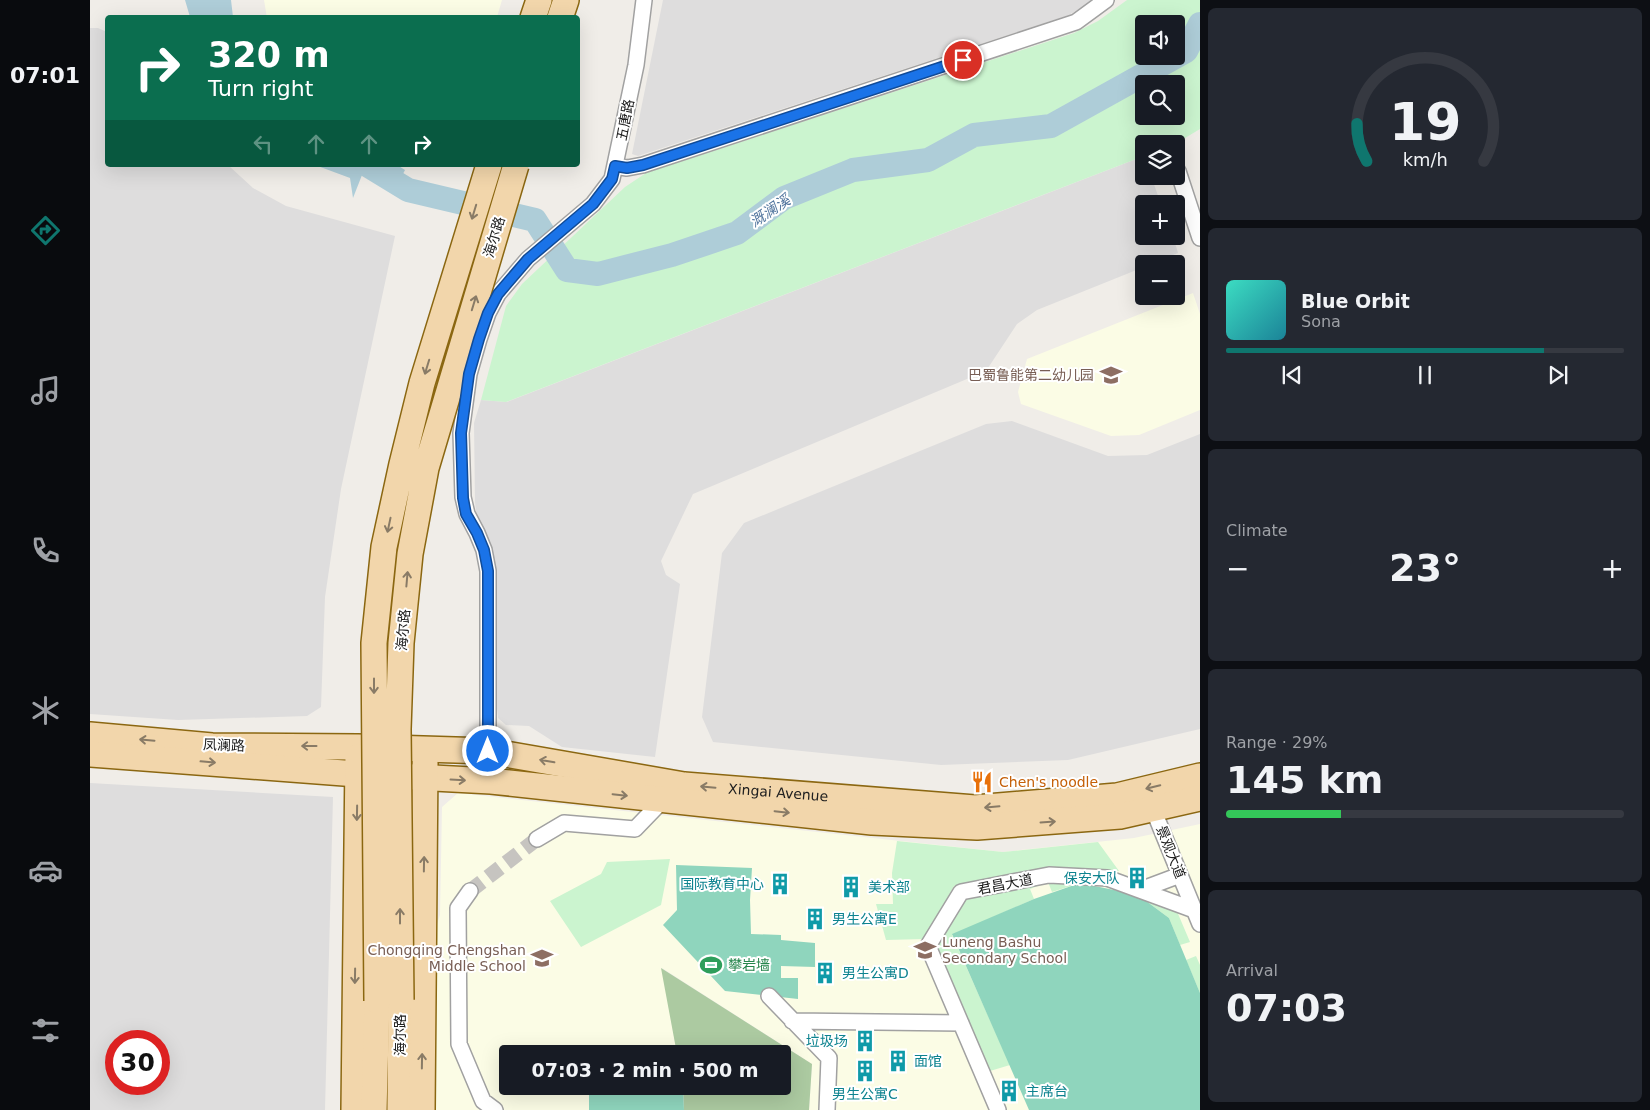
<!DOCTYPE html>
<meta charset="utf-8">
<style>
:root{--surface:#171b24;--page:#242831;--text:#f1f3f6;--muted:#9ea1a6;--line:#363941;--accent:#0f766e}
body{margin:0;font-family:"DejaVu Sans","Noto Sans SC",sans-serif;background:var(--page);color:var(--text);height:100vh;display:flex;flex-direction:column;font-size:19px;white-space:nowrap}
*{box-sizing:border-box;margin:0}
p{font-size:16px;color:var(--muted)}
.icon{flex:none;width:28px;height:28px;fill:none;stroke:currentColor;stroke-width:2;stroke-linecap:round;stroke-linejoin:round}
.map{position:relative;flex:1;overflow:hidden}
.details{display:flex;flex-direction:column;gap:8px;padding:8px;background:#0d0f14;width:450px}
.details>*{flex:none}
.top-card{position:absolute;left:15px;top:15px;width:475px;height:152px;border-radius:5px;box-shadow:0 5px 20px #0002;background:#0b6e4f;color:#fff;overflow:hidden}
.controls{position:absolute;left:1045px;top:15px;display:grid;gap:10px}
.controls a{display:grid;place-items:center;width:50px;height:50px;border-radius:5px;background:var(--surface);box-shadow:0 5px 20px #0002;font-size:25px}
.speed{position:absolute;left:15px;top:1030px;display:flex;gap:10px;font-size:25px;font-weight:700;text-align:center}
.speed>*{display:grid;place-content:center;width:65px;height:65px;border-radius:50%;background:var(--surface);box-shadow:0 5px 20px #0002;line-height:1}
.speed .limit{border:8px solid #d22;background:#fff;color:#111}
.pin{position:absolute;display:grid;place-items:center;width:42px;height:42px;color:#fff;margin:-21px;border:2px solid #fff;border-radius:50%;box-shadow:0 1px 5px #0007}
.me{position:absolute;width:55px;margin:-28px;rotate:0deg;stroke-linejoin:round;filter:drop-shadow(0 0 4px #0008)}
.turn{display:flex;align-items:center;gap:18px;height:105px;padding:0 20px;font-size:22px}
.turn .icon{width:65px;height:65px;stroke-width:2.5}
.turn b{display:block;font-size:35px;line-height:42px}
.lanes{display:flex;align-items:center;height:48px;padding:0 20px;background:#0003;justify-content:center;gap:25px;direction:ltr}
.lanes .off{opacity:.35}
.big{font-size:38px;font-weight:600;line-height:1.1}
.details .widget{flex:1;display:flex;flex-direction:column;justify-content:center;gap:8px;min-width:0;padding:0 18px;border-radius:8px;background:var(--page)}
.details .dial{align-items:center;gap:0}
.dial svg{height:130px;overflow:visible;fill:none;stroke:var(--line);stroke-width:7;stroke-linecap:round;text-anchor:middle}
.dial text{fill:var(--text);stroke:none}
.song{display:flex;align-items:center;gap:15px}
.cover{width:60px;height:60px;border-radius:8px;background:linear-gradient(135deg,hsl(170 70% 55%),hsl(190 70% 35%))}
.played{height:5px;border-radius:2px;background:linear-gradient(90deg,var(--accent) 80%,var(--line) 80%)}
.keys{display:flex;justify-content:space-around;direction:ltr}
.heat{display:flex;justify-content:space-between;align-items:center;font-size:28px;direction:ltr}
.charge{height:8px;border-radius:4px;background:linear-gradient(90deg,#34c759 29%,var(--line) 0)}
.trip{position:absolute;left:409px;top:1045px;width:292px;height:50px;border-radius:5px;background:var(--surface);box-shadow:0 5px 20px #0002;font-weight:600;line-height:50px;text-align:center}
main{display:flex;flex:1;min-height:0}
.menu{display:flex;flex-direction:column;width:90px;justify-content:space-around;align-items:center;background:#090b0e;color:var(--muted)}
.menu .icon{width:35px;height:35px}
.menu .current{color:var(--accent)}
.menu b{font-size:22px;color:var(--text)}
.map>svg:first-child{display:block}
.residential{fill:#dedddd;fill-rule:evenodd}
.education{fill:#fbfce5}
.forest{fill:#accaa1}
.park{fill:#cbf4cf;fill-rule:evenodd}
.pitch{fill:#8fd5bd}
.water{fill:#aecdd8}
.lines{fill:none;stroke-linecap:round;stroke-linejoin:round}
.river{stroke:#aecdd8;stroke-width:24}
.street-tunnel{stroke:#c6c4c0;stroke-width:15;stroke-dasharray:15 8;stroke-linecap:butt}
.street-casing{stroke:#a1a1a1;stroke-width:18}
.primary-casing{stroke:#8b6711;stroke-width:28}
.street{stroke:#fff;stroke-width:15}
.primary{stroke:#f2d6ab;stroke-width:25}
.primary-bridge-casing{stroke:#8b6711;stroke-width:28;stroke-linecap:butt}
.primary-bridge{stroke:#f2d6ab;stroke-width:25}
.oneway{stroke:#897b66}
.route-casing{stroke:#114b97;stroke-width:12}
.route{stroke:#1a73e8;stroke-width:9}
.labels{text-anchor:middle;dominant-baseline:central;stroke-width:4;stroke-linejoin:round;paint-order:stroke}
.street-label{font-size:14px;fill:#202020;stroke:#fff}
.education-label{font-size:14px;fill:#785e54;stroke:#fff;text-anchor:end}
.food-label{font-size:14px;fill:#c56008;stroke:#fff;text-anchor:start}
.culture-label{font-size:14px;fill:#0d838f;stroke:#fff;text-anchor:start}
.leisure-label{font-size:14px;fill:#27864d;stroke:#fff;text-anchor:start}
.water-label{font-size:15px;font-style:italic;fill:#54779f;stroke:#fff}
</style>
<main>
<nav class="menu">
<b>07:01</b>
<svg class="icon current" aria-label="directions" viewBox="0 0 24 24"><path d="M12 3l9 9-9 9-9-9zM9 14v-3h6M13 9l2 2-2 2"/></svg>
<svg class="icon" aria-label="music" viewBox="0 0 24 24"><path d="M9 18V5l10-2v13"/><circle cx="6" cy="18" r="3"/><circle cx="16" cy="16" r="3"/></svg>
<svg class="icon" aria-label="phone" viewBox="0 0 24 24"><path d="M5 4h4l2 5-3 2q2 4 5 5l2-3 5 2v4C11 20 4 13 5 4z"/></svg>
<svg class="icon" aria-label="climate" viewBox="0 0 24 24"><path d="M12 3v18M4 7l16 10M4 17L20 7"/></svg>
<svg class="icon" aria-label="car" viewBox="0 0 24 24"><path d="M5 17H2v-5l4-1 3-4h7l3 4 3 1v5h-3M9 17h6M6 11h13"/><circle cx="7" cy="17" r="2"/><circle cx="17" cy="17" r="2"/></svg>
<svg class="icon" aria-label="filters" viewBox="0 0 24 24"><path d="M4 7h16M4 17h16"/><circle cx="9" cy="7" r="2"/><circle cx="15" cy="17" r="2"/></svg>
</nav>
<div class="map">
<svg width="1110" height="1110" viewBox="0 0 1110 1110">
<rect width="100%" height="100%" fill="#f0ede8"/>
<path class="residential" d="M573,0H1004L979,15L548,156L542,154Z
M0,28H8L17,32L18,165H138L163,188L196,206L305,236L251,489L235,597L231,707L217,716L88,720L0,714Z
M1054,156V176H1061L1071,204H1054V236H1083L1088,253L1061,264H1054V267L947,310L927,324L896,371L603,494L571,561L576,575L590,584L565,757L472,747L439,726L416,725L408,718L385,502L384,423L391,400L417,402Z
M922,421L1018,456L1057,455L1110,434V729L978,760L851,765L623,742L612,717L632,553L654,523L896,424Z
M0,783L243,797L235,1110H0ZM26,1041H69V1084H26Z"/>
<path class="education" d="M174,0H412L407,17L177,18Z
M1103,293L1110,314V410L1049,435L1021,436L931,404L928,392L937,359Z
M368,793L913,852L1044,838L1110,824V1110H719L722,1064L572,968L587,1054H418V1086H593L594,1110H337L339,948L350,915L352,807Z"/>
<path class="forest" d="M571,968L722,1064L719,1110H594L593,1086H692V1054H587Z"/>
<path class="park" d="M1037,0H1110V129L1085,144H1054V156L416,402L391,400L416,306L432,284L535,187L556,173L984,33L1008,21ZM1054,24H1086V56H1054ZM1054,84H1086V116H1054Z
M807,841L913,852L1008,842L1029,871L957,870L864,886L835,939L796,940L786,904H803L802,873Z
M580,859L571,905L491,947L460,901L511,874L517,862Z
M958,879L990,883L962,892L958,882L940,889L944,899L862,935L920,1065L900,1071L845,945L874,901L894,893Z
M1056,901L1086,909L1100,942L1090,945L1079,918Z
M1106,956L1110,965V993L1096,960Z"/>
<path class="pitch" d="M586,865L662,868L660,900L661,934L691,935V940L725,943V967L691,966V978H708V999L635,991L573,925L587,910Z
M990,883L1029,891L1056,901L1079,918L1110,993V1110H939L862,934L944,899Z
M499,1086H593L594,1110H499Z"/>
<path class="water" d="M95,0H141L143,17H100Z
M225,165H307L315,170L304,191L272,175L263,198L260,178Z"/>
<g class="lines">
<path class="river" d="M277,165L318,190L445,220L477,270L508,274L582,255L647,233L694,198L763,170L838,160L884,135L961,126L1096,51L1110,24"/>
<path class="street-tunnel" d="M380,891L447,839"/>
<g class="street-casing">
<path id="street" d="M525,166L537,168L553,165L986,22L1016,0
M1088,171L1110,238
M398,751V571L394,550L387,533L377,514L373,497L371,433L379,374L389,339L398,313L408,294L438,259L503,204L522,179L546,65L554,0
M1063,809L1110,924
M447,839L474,823L545,829L573,800
M1050,890L1090,875
M380,891L368,908L369,1044L393,1101L405,1110
M679,996L739,1058L737,1110
M702,1021L871,1023
M908,1110L838,946L871,892L959,875L1017,878L1104,910"/>
</g>
<g class="primary-casing">
<g id="primary">
<path d="M443,18L449,0"/>
<path d="M470,18L476,0"/>
<path id="s1" d="M0,735L122,746L268,747L398,751L594,785L885,808L1027,796L1110,776"/>
<path d="M0,754L267,774L401,781L782,822L887,827L1030,816L1110,798"/>
<path d="M264,1110L268,757"/>
<path d="M284,1110L287,1001"/>
<path d="M310,1110L311,1000"/>
<path d="M332,1110L335,763"/>
</g>
</g>
<use href="#street" class="street"/>
<use href="#primary" class="primary"/>
<g class="primary-bridge-casing">
<path id="primary-bridge" d="M311,1000L308,729L311,643L320,554L336,468L426,165
M287,1001L284,643L294,547L312,464L332,383L399,165"/>
</g>
<use href="#primary-bridge" class="primary-bridge"/>
</g>
<defs><path id="oneway-shaft" d="M-6 0H5M1.5-3L5.5 0L1.5 3" fill="none" stroke-width="1.6" stroke-linecap="round" stroke-linejoin="round" transform="scale(1.25)"/></defs>
<g class="oneway">
<use href="#oneway-shaft" transform="translate(384 212) rotate(107)"/>
<use href="#oneway-shaft" transform="translate(384 303) rotate(-73)"/>
<use href="#oneway-shaft" transform="translate(337 367) rotate(107)"/>
<use href="#oneway-shaft" transform="translate(299 525) rotate(102)"/>
<use href="#oneway-shaft" transform="translate(317 579) rotate(-85)"/>
<use href="#oneway-shaft" transform="translate(284 686) rotate(90)"/>
<use href="#oneway-shaft" transform="translate(57 740) rotate(-175)"/>
<use href="#oneway-shaft" transform="translate(219 746) rotate(-180)"/>
<use href="#oneway-shaft" transform="translate(457 761) rotate(-170)"/>
<use href="#oneway-shaft" transform="translate(118 762) rotate(5)"/>
<use href="#oneway-shaft" transform="translate(368 780) rotate(3)"/>
<use href="#oneway-shaft" transform="translate(618 787) rotate(-175)"/>
<use href="#oneway-shaft" transform="translate(1063 787) rotate(166)"/>
<use href="#oneway-shaft" transform="translate(530 795) rotate(6)"/>
<use href="#oneway-shaft" transform="translate(902 807) rotate(175)"/>
<use href="#oneway-shaft" transform="translate(692 812) rotate(6)"/>
<use href="#oneway-shaft" transform="translate(267 813) rotate(91)"/>
<use href="#oneway-shaft" transform="translate(958 822) rotate(-4)"/>
<use href="#oneway-shaft" transform="translate(334 864) rotate(-89)"/>
<use href="#oneway-shaft" transform="translate(310 916) rotate(-90)"/>
<use href="#oneway-shaft" transform="translate(265 976) rotate(91)"/>
<use href="#oneway-shaft" transform="translate(332 1061) rotate(-89)"/>
</g>
<g class="lines">
<g class="route-casing">
<path id="route" d="M398,751V571L394,550L387,533L376,514L373,498L371,433L379,374L389,339L398,313L408,294L438,259L503,204L522,179L525,166L537,168L553,165L873,60"/>
</g>
<use href="#route" class="route"/>
</g>
<defs>
<g id="school-bare" transform="scale(1.725)"><path d="M0-5L7-2L0 1L-7-2ZM-4 1L0 2.5L4 1V4Q0 6-4 4Z" fill="#8d6e63" stroke="#fff" stroke-width="2.5" paint-order="stroke"/></g>
<g id="restaurant-bare" transform="scale(1.725)"><path d="M-5-6h1v4h1v-4h1v4h1v-4h1v5L-1.5 .5V6h-2V.5L-5-1ZM5-6V6H3V1.5H1.5Q1.5-4 5-6Z" fill="#e8710a" stroke="#fff" stroke-width="2.5" paint-order="stroke"/></g>
<g id="building-bare" transform="scale(1.725)"><path d="M-4-6H4V6H1V3H-1V6H-4ZM-2.5-4.3h1.7v1.8h-1.7ZM.8-4.3h1.7v1.8H.8ZM-2.5-1h1.7V.8h-1.7ZM.8-1h1.7V.8H.8Z" fill="#0f9aa8" stroke="#fff" stroke-width="2.5" paint-order="stroke"/></g>
<g id="stadium-bare" transform="scale(1.725)"><path d="M0-5a6.5 5 0 1 0 0 10a6.5 5 0 1 0 0-10ZM-3.5-1.8h7v3.6h-7Z" fill="#2e9e5b" stroke="#fff" stroke-width="2.5" paint-order="stroke"/></g>
</defs>
<g fill-rule="evenodd">
<use href="#school-bare" x="1021" y="375"/>
<use href="#restaurant-bare" x="892" y="782"/>
<use href="#building-bare" x="1047" y="878"/>
<use href="#building-bare" x="690" y="884"/>
<use href="#building-bare" x="761" y="887"/>
<use href="#building-bare" x="725" y="919"/>
<use href="#school-bare" x="835" y="950"/>
<use href="#school-bare" x="452" y="958"/>
<use href="#stadium-bare" x="621" y="965"/>
<use href="#building-bare" x="735" y="973"/>
<use href="#building-bare" x="775" y="1041"/>
<use href="#building-bare" x="808" y="1061"/>
<use href="#building-bare" x="775" y="1071"/>
<use href="#building-bare" x="919" y="1091"/>
</g>
<g class="labels">
<g class="street-label">
<text transform="translate(535 120) rotate(-79)">五唐路</text>
<text transform="translate(404 237) rotate(-73)">海尔路</text>
<text transform="translate(313 630) rotate(-85)">海尔路</text>
<text transform="translate(134 745) rotate(2)">凤澜路</text>
<text stroke="none"><textPath href="#s1" startOffset="692">Xingai Avenue</textPath></text>
<text transform="translate(1081 852) rotate(68)">景观大道</text>
<text transform="translate(915 884) rotate(-11)">君昌大道</text>
<text transform="translate(310 1035) rotate(-90)">海尔路</text>
</g>
<g class="education-label">
<text x="1004" y="375">巴蜀鲁能第二幼儿园</text>
<text x="852" y="942" text-anchor="start">Luneng Bashu<tspan x="852" dy="16">Secondary School</tspan></text>
<text x="436" y="950">Chongqing Chengshan<tspan x="436" dy="16">Middle School</tspan></text>
</g>
<g class="food-label">
<text x="909" y="782">Chen's noodle</text>
</g>
<g class="culture-label">
<text x="1030" y="878" text-anchor="end">保安大队</text>
<text x="674" y="884" text-anchor="end">国际教育中心</text>
<text x="778" y="887">美术部</text>
<text x="742" y="919">男生公寓E</text>
<text x="752" y="973">男生公寓D</text>
<text x="758" y="1041" text-anchor="end">垃圾场</text>
<text x="824" y="1061">面馆</text>
<text x="936" y="1091">主席台</text>
<text x="775" y="1094" text-anchor="middle">男生公寓C</text>
</g>
<g class="leisure-label">
<text x="638" y="965">攀岩墙</text>
</g>
<g class="water-label">
<text transform="translate(680 211) rotate(-34)">溉澜溪</text>
</g>
</g>
</svg>
<div class="controls">
<a><svg class="icon" aria-label="sound" viewBox="0 0 24 24"><path d="M4 9h4l5-4v14l-5-4H4zM17 9q2 3 0 6"/></svg></a>
<a><svg class="icon" aria-label="search" viewBox="0 0 24 24"><circle cx="10" cy="10" r="6"/><path d="M15 15l6 6"/></svg></a>
<a><svg class="icon" aria-label="layers" viewBox="0 0 24 24"><path d="M12 4l9 5-9 5-9-5zM3 14l9 5 9-5"/></svg></a>
<a>+</a>
<a>−</a>
</div>
<div class="speed"><div class="limit">30</div></div>
<div class="pin" style="left:873px;top:60px;background:#d93025"><svg class="icon" aria-label="arrive" viewBox="0 0 24 24"><path d="M6 21V4h12l-3 4 3 4H6"/></svg></div>
<svg class="me" style="left:398px;top:751px" viewBox="-20 -20 40 40"><circle r="17" fill="#1a73e8" stroke="#fff" stroke-width="3"/><path d="M0-11L8 9 0 5-8 9z" fill="#fff"/></svg>
<div class="trip">07:03 · 2 min · 500 m</div>
<div class="top-card">
<div class="turn"><svg class="icon" aria-label="right" viewBox="0 0 24 24"><path d="M7 20v-9h11M14 6l5 5-5 5"/></svg><div><b>320 m</b>Turn right</div></div>
<div class="lanes"><svg class="icon off" aria-label="left" viewBox="0 0 24 24"><path d="M17 20v-9H6M10 6l-5 5 5 5"/></svg><svg class="icon off" aria-label="ahead" viewBox="0 0 24 24"><path d="M12 20V5M6 11l6-6 6 6"/></svg><svg class="icon off" aria-label="ahead" viewBox="0 0 24 24"><path d="M12 20V5M6 11l6-6 6 6"/></svg><svg class="icon" aria-label="right" viewBox="0 0 24 24"><path d="M7 20v-9h11M14 6l5 5-5 5"/></svg></div>
</div>
</div>
<section class="details">
<div class="widget dial"><svg viewBox="0 0 100 80">
<path d="M14 69A42 42 0 1 1 86 69"/>
<path d="M14 69A42 42 0 0 1 8 46" stroke="#0f766e"/>
<text x="50" y="56" font-size="32" font-weight="700">19</text>
<text x="50" y="72" font-size="11">km/h</text>
</svg></div>
<div class="widget">
<div class="song"><i class="cover"></i><div><b>Blue Orbit</b><p>Sona</p></div></div>
<div class="played"></div>
<div class="keys"><svg class="icon" aria-label="previous" viewBox="0 0 24 24"><path d="M18 5L8 12l10 7zM5 5v14"/></svg><svg class="icon" aria-label="pause" viewBox="0 0 24 24"><path d="M8 5v14M16 5v14"/></svg><svg class="icon" aria-label="next" viewBox="0 0 24 24"><path d="M6 5l10 7-10 7zM19 5v14"/></svg></div>
</div>
<div class="widget"><p>Climate</p>
<div class="heat"><a>−</a><b class="big">23°</b><a>+</a></div>
</div>
<div class="widget"><p>Range · 29%</p><b class="big">145 km</b><div class="charge"></div></div>
<div class="widget"><p>Arrival</p><b class="big">07:03</b></div>
</section>
</main>
